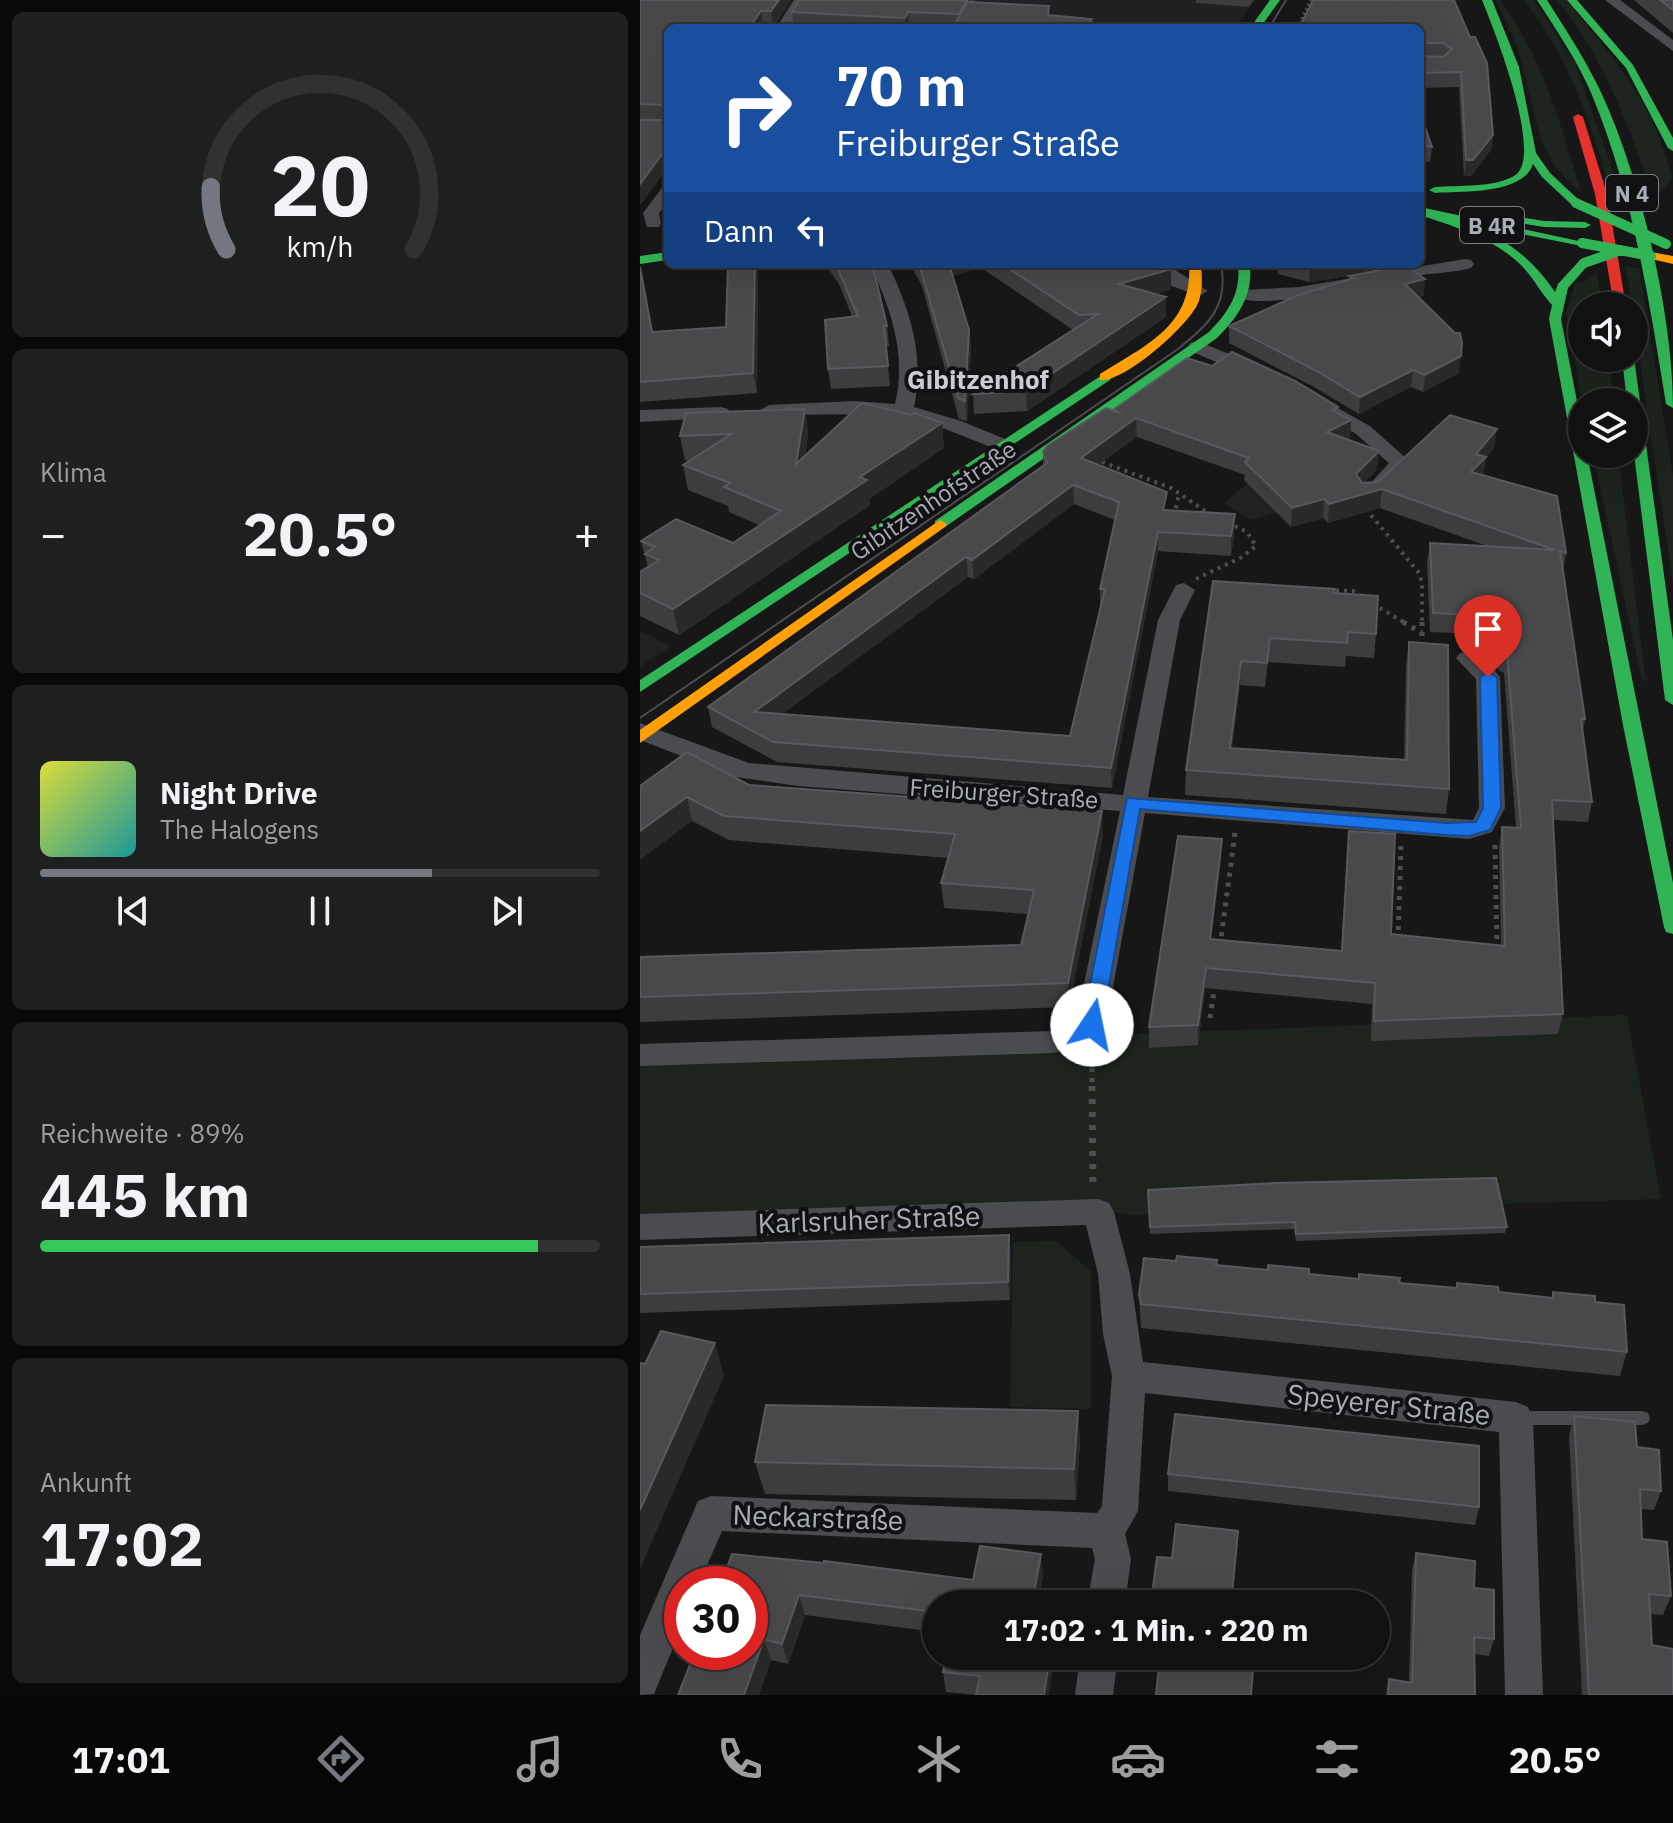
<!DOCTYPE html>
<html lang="de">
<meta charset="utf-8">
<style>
:root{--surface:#111;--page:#1e1f1f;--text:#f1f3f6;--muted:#9c9d9f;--line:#303131;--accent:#757880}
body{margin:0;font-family:"IBM Plex Sans",sans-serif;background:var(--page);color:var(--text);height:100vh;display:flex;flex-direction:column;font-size:30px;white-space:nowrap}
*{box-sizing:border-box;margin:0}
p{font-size:26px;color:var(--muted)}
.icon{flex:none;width:44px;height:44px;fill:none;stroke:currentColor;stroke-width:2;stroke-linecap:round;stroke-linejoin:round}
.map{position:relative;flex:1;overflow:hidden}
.sheet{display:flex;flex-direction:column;gap:12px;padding:12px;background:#090909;width:640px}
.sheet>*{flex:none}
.top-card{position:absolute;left:24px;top:24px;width:760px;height:244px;border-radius:12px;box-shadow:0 8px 32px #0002,0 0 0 2px var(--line);background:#1a4fa0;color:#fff;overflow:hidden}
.tools{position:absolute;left:928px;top:292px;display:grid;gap:16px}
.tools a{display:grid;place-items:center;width:80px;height:80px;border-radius:50%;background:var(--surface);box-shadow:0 8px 32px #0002,0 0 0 2px var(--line);font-size:40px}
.speed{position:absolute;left:24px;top:1566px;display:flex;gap:16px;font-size:40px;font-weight:700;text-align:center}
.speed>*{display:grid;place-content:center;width:104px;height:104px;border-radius:50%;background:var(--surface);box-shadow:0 8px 32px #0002,0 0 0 2px var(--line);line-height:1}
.speed .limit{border:12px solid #d22;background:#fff;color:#111}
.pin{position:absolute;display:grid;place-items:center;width:68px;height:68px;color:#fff;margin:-82px -34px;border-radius:50% 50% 50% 0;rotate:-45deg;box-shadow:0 0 8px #0007}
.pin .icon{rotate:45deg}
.me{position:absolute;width:88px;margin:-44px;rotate:11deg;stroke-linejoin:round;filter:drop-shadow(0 0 6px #0008)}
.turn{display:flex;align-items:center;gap:28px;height:168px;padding:0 40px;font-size:36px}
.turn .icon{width:104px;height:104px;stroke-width:2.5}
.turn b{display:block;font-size:56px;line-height:68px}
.then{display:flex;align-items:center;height:76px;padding:0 40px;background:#0003;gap:16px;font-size:30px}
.big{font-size:60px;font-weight:700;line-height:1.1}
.sheet .card{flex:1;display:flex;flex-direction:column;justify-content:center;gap:12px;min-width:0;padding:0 28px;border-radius:12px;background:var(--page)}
.sheet .dial{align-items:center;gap:0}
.dial svg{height:208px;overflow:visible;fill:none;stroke:var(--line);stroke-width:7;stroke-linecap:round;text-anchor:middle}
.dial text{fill:var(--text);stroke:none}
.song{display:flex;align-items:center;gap:24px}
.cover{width:96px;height:96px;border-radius:12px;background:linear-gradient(135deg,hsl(60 70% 55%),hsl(180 70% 35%))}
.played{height:8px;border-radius:4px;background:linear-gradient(90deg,var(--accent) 70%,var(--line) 70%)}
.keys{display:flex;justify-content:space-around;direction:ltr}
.heat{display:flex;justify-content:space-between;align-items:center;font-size:44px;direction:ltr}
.charge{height:12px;border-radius:6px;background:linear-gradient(90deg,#34c759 89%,var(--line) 0)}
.trip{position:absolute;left:282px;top:1590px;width:468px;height:80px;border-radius:40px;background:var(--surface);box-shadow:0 8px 32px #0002,0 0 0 2px var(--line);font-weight:700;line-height:80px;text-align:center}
.menu{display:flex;height:128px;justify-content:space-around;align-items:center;background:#070707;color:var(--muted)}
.menu .icon{width:56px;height:56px}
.menu .selected{color:var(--accent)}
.menu b{font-size:36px;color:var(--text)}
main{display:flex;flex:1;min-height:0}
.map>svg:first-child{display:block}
.built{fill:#212123}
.green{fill:#1d241e}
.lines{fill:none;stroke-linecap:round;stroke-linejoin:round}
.path-far3{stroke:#4d4e52;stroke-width:3;stroke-dasharray:2 3;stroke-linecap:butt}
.path-far2{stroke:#4d4e52;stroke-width:4;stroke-dasharray:3 5;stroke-linecap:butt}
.path-far1{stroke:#4d4e52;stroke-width:5;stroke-dasharray:4 6;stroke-linecap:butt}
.path{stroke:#4d4e52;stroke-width:7;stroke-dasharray:5 8;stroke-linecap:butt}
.lane{fill:#4b4c50;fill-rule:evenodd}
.street{fill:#4b4c50;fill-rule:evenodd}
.fast{fill:#30b455;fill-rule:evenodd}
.slow{fill:#ff9f0a;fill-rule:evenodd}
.jam{fill:#e5322d;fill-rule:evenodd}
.tram{stroke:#4b4c4f;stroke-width:2}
.fast-bridge{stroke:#30b455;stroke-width:10}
.wall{fill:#3d3d3f;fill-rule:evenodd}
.shaded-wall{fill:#29292a}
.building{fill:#49494c;stroke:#58595d;stroke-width:2;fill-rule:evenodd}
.route{fill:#1a73e8;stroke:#114b97;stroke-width:2}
.labels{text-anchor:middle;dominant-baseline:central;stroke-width:8;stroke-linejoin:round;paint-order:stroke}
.shield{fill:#111113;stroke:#7b7e86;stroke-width:2}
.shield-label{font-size:22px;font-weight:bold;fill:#a8adb8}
.street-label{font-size:24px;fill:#a8adb8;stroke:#111113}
.far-district-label{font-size:26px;font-weight:bold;fill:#c9ccd4;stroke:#111113}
.near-street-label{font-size:28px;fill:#a8adb8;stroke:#111113}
</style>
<main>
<section class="sheet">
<div class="card dial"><svg viewBox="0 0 100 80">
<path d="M14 69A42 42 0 1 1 86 69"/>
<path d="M14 69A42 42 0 0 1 8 45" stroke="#757880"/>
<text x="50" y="56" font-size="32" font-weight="700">20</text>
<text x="50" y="72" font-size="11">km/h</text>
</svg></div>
<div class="card"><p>Klima</p>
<div class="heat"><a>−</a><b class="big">20.5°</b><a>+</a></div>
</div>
<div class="card">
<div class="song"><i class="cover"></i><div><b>Night Drive</b><p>The Halogens</p></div></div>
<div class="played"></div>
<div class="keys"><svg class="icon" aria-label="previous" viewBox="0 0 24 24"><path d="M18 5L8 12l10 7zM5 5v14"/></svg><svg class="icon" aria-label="pause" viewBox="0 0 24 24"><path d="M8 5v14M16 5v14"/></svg><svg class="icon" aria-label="next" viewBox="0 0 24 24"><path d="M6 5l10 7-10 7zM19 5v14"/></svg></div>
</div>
<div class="card"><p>Reichweite · 89%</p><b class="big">445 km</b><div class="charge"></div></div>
<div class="card"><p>Ankunft</p><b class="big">17:02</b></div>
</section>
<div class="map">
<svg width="1033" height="1695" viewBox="0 0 1033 1695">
<rect width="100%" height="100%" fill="#171717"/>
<path class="built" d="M0,0H154L138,22L154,23L169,0H615L594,28H28Z
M643,454L727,482L710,493L610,520L584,503Z
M0,631L31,646L0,667Z"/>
<path class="green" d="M855,0H860C903,58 921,124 941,192C894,156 897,116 882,64C876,41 866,21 855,0Z
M884,0H894L935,63L986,208L974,207C955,133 932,61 884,0Z
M917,0H926C973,57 1015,104 1032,178L1014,200C990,128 965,60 917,0Z
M986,267L999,268L1033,476V584Z
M957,272L962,306H942V358H969L974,402H942L926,313L936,281L942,283Z
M953,454H978L1006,681H1002Z
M987,1015L1021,1199L491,1215L473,1212L0,1217V1059L443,1047L463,1035Z
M416,1241L451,1271V1409L370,1407L373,1242Z"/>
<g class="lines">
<path class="path-far3" d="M657,28L671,0"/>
<path class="path-far2" d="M462,462L531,488L571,515
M726,509L779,573L782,583V624
M534,516L539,494
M556,579L602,557L616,546L607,532L591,524
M688,590L713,591L721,596
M733,604L767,624"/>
<path class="path-far1" d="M763,622L782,633
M782,622V647
M855,845L857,951
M758,940L761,846
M580,946L595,833
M570,1018L575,984
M452,1058V1088"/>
<path class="path" d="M452,1086L453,1188"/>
<path class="lane" d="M877,1411H1002L1008,1413L1010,1418L1008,1423L1002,1425H877L871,1423L869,1418L871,1413Z"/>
<path class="street" d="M154,0H168L150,28H136Z
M965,0H980L1033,40V51Z
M28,186V202L19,213L21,223L19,227H7L3,213L22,188Z
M825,259L831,260L834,264L831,268C811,273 790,273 770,277C740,282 614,314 595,295L604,290L659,287Z
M230,264H248C270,310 285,356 274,407L321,421L370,441L373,445L370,449H356L295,425L248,414L122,415L119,411L129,405L214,401L255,404C267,355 251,309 230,264Z
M506,264H526L568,291L559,296L532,286Z
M557,341L624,368L626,372L617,378L610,376L550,351L548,347L550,343Z
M680,398L730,426L767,459L770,463L767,467L745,490L738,492L728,486L749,463L716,434L673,408L670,404L673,400Z
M81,407L88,409L91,413L88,417L0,422V410Z
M544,583L555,590L540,620L508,797L833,820L839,808L836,679L816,658L820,653C837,649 850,664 860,677L865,808L852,832L829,839L505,813L466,1025L454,1045L412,1053L0,1066V1044L412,1031L435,1027L480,811L158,786L96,777L0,740V723L109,763L483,795L518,620L536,585Z
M458,1199L469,1203L474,1212L490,1274L503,1362L876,1402L888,1407L893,1418L903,1695H865L859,1432L505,1393L498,1511L485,1534L491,1559L485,1604H447L455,1559L452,1548L82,1531L59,1584H42V1626L14,1694L0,1695V1635L58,1501L71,1496L457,1513L462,1506L472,1376L463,1334L458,1274L446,1225L0,1240V1214Z
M440,1656H478L473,1695H435Z"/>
<path class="fast" d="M630,0H640L620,28H610Z
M842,0H852L879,67L896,153L910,173L940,201V205H932L902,177L893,164C883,195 822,191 795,193L789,190L795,187C819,185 853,188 874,176C906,158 853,27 842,0Z
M897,0H907C924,27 942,54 957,84C999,169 1033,313 1033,408L1026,404C1009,300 993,194 952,95C938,62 917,31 897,0Z
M927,0H937L993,65L1033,138V151L1028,148L986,68Z
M780,207L948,243L942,246L825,223C864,237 892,258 915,292L918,284L940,260L950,263L928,288L921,319L942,427V454H947L1033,883V934L1026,932L1024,927L983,725L909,319L912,305C901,293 893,277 881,265C853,238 816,227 780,215Z
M830,209L904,221L945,222L951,225L945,228L904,227L826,214L824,212Z
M28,252V260L0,264V256Z
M598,264H610C613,295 599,316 577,338L305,527H295V521L569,332C589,312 601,293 598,264Z
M982,358H994L1033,640V705L1025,700L994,454V402H987Z
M465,373L472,377L470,380L0,692V680Z"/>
<path class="slow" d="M1011,252L1033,256V264L1007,258V254Z
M549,264H561C562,277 563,288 559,301C551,324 484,383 460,380V374C506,345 553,326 549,264Z
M300,520L307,524L305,527L0,743V730Z"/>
<path class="jam" d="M938,114L943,117L967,194L986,306H974L955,194L933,117Z"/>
<path class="tram" d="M629,28L646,0
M0,718L538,349C569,324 589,306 581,264"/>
<path class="fast-bridge" d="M936,203L1026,244
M942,243L1011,256
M944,263L981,250"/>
</g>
<path class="wall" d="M0,0H150L133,27L123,26L122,28H28V167L0,205Z
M335,0L334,3L452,23L561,28H154L152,12Z
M556,0H614L609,7L556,3Z
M814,0L853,135L851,150L831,176H824L819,87L780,88V28L753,1Z
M994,0H1033V33Z
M780,112L792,147L790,162L780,161Z
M118,264L117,393L0,402V266L12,332L86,327Z
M185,264H230L247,326L249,346H246L250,386L191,389L188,369L212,316L199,284Z
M270,264H524L531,289L514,294L526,297V317L387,411L334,414L333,394L433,330L340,267L313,276L329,330L331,350L327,421L319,419L282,286Z
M637,264H749L748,268L784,296L778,297L819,373L783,392L771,387L719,414L674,387L589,343V326L709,279V276L732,272L669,282L638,274Z
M165,409L168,434L165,456L302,423L304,448L229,499L230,505L39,635L0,616V572L8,567L1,541L93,543L119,525L89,512L88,506L48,490L43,465L49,460L45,461L40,436Z
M473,410L698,413L711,420L710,439L708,440L737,469L724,483L738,482L854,448L846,458L843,476L926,553L923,572L945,719L943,730L952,802L948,822L913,820L923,1014L918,1034L731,1041L732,1004L565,988L558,1045L509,1048V1027L581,859L571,939L701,951L709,831L751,934L861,945L859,847L862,827L876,828L864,673L858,670L855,635L790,632L787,563L790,543L847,546L740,508L688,523L683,518L651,527L604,480L605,475L497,437L458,465L527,510L595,514L594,534L591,556L518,551L472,788L137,762L72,727L68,707L403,466V452ZM434,504L475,520L460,589V608L430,736L142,714L328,577L334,579Z
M573,581L736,634L734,658L706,656L705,667L628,662L625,687L600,685L592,748L764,760L766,666L769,642L809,789L806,814L545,795L546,770Z
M109,785L463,835L429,1007L0,1022V957L381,945L388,914L304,908L301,883L308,858L89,840L52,821L0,786Z
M508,1190L867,1227L865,1233L656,1241L654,1229L510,1234Z
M0,1247L371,1254L370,1300L0,1313Z
M536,1261L816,1288L817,1283L859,1292L912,1298L913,1292L955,1302L987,1352L980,1376L501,1328L499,1294Z
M438,1411L440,1443L436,1500L125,1494L115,1462Z
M934,1416L997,1447L1021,1491L1014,1510L1001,1509L1002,1539L1031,1596L1023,1615L1010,1614L1012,1645L1033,1695H942L929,1436Z
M528,1474L839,1507L835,1525L528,1491Z
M776,1553L834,1588L854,1639L849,1656L835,1654V1695H746L749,1679L769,1682L772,1570Z
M403,1575L398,1604H296V1632L165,1615L148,1664L131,1660L119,1695H38L110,1584L333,1580Z
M306,1656L409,1695H336L306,1692L303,1672Z"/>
<path class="shaded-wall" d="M139,0H150L133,27L131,11Z
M121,11L123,26L122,28H109Z
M268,12L269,28H266L265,18Z
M853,135L851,150L831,176H824L826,160Z
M28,146V167L0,205V184Z
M115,264H118L117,393L113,373Z
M308,264H339L340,267L309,277Z
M681,264H749L748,269L669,282L670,266Z
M531,269V289L480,303L479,284Z
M785,279L784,296L764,300L765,284Z
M526,297V317L387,411L386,391Z
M329,330L331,350L327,421L325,401Z
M821,356L819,373L783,392L785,375Z
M773,370L771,387L719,414L720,397Z
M165,409L168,434L160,489L156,464Z
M496,418L497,437L442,477L441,458Z
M711,420L710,439L685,451L687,432Z
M302,423L304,448L229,499L230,505L39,635L33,609L220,477Z
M857,429L854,448L846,458L843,476L831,472L836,454Z
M739,451L737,469L715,493L716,474Z
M433,485L434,504L334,579L332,560Z
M742,489L740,508L688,523L689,504Z
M684,499L683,518L651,527L652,508Z
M595,514L594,534L591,556V536Z
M518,532V551L472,788L471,768Z
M326,557L328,577L118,732L114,712Z
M630,638L628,662L625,687L627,663Z
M601,661L600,685L589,772L590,748Z
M47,797L52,821L0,860V831Z
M462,811L463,835L429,1007L428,983Z
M582,839L581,859L569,959L570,939Z
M566,968L565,988L558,1045V1025Z
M369,1235L371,1254L370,1300L368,1282Z
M75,1343L84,1376L0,1569V1510Z
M438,1411L440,1443L436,1500L434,1469Z
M401,1554L403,1575L398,1604H392Z
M159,1595L165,1615L148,1664L142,1644Z
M124,1639L131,1660L119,1695H104Z
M410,1656H415L409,1695H404Z"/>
<path class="building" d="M0,0H139L131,11H121L109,28H28V91L24,96H28V117L27,105L0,104Z
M159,0H327L319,14L268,12L265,18L152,12Z
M673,0H751L753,1L755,0H814L830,37H835L847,63L853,135L833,160H826L821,72L780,73V56L803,57L812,49L803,43H781L780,45V28H659Z
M1020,0H1033V10Z
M327,2L409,6L408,15L452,19L450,23L561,27L313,28Z
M780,112L792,147L780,145Z
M28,117V146L0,184V120H25Z
M88,264H115L113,373L0,382V267L12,332L86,327Z
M196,264H230L235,275L247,326H244L248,366L188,369L185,320L218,316Z
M279,264H309L329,330L325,401L318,398Z
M362,264H524L531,269L479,284L526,297L386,391L333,394L458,314L439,315Z
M766,265L785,279L765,284L815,333H820L822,343L821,356L785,375L773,370L720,397L675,370L589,326L656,296L714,278L709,276Z
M592,352L655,381L698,407L692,410L711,420L687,432L739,451L716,474L722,483L738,482L810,415L857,429L836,454L846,457L831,472L917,496L926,553L920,551L945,719H941L952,802L912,800L923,1014L734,1021L735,983L566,968L558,1025L509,1027L538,836L582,839L570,939L702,951L709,831L755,834L751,934L865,946L862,827L881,828L867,654L862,651L858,616L793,613L790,543L915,550L742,489L689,504L684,499L652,508L605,462L609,458L496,418L441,458L527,492L523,510L595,514L591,536L518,532L471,768L133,742L68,707L407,463L403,452L407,446L466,408L481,413L473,410L547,358L572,366ZM433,485L479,502L460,589H465L430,736L114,712L308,570L326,557L332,560Z
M222,403L271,415L274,413L302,423L220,477L227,480L33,609L0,593V572L19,560L5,554L15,547L1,541L36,519L93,543L141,511L84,487L90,483L43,465L91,434L40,436L46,413L165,409L156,464Z
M573,581L695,589L694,593L738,596L736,634L708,632L707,643L630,638L627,663L601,661L590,748L767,760L769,642L808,645L809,789L546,770Z
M47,752L109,785L462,811L428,983L0,997V957L381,945L394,890L301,883L315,834L84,816L47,797L0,831V786Z
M856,1178L867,1227L656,1234L655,1222L510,1227L508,1190L635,1183Z
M369,1235L368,1282L0,1294V1247Z
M537,1256L577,1260L576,1265L628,1270V1265L669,1269V1274L719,1279V1274L760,1278L759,1283L817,1288V1283L858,1287L859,1292L913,1298V1292L955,1296V1302L984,1305L987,1352L501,1304L499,1294L504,1258L536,1261Z
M21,1331L75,1343L0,1510V1363L5,1364Z
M126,1405L438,1411L434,1469L115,1462Z
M535,1414L839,1446V1507L528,1474Z
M934,1416L995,1422L997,1447L1019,1450L1021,1491L1000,1489L1002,1539L1027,1542L1031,1596L1009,1594L1012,1645L1033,1649V1695H949Z
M536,1524L598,1531L591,1604L511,1603L517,1557L532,1558Z
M340,1546L401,1554L392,1604H296V1612L159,1595L142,1644L124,1639L104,1695H38L55,1652H110V1584H81L92,1554L184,1563V1561L333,1580Z
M776,1553L835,1561L834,1588L854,1590V1639L834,1637L835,1695H748L749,1679L772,1683Z
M306,1656H410L404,1695H336L340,1676L303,1672Z
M520,1656H586L585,1666L613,1670L611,1695H516Z"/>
<path class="route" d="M848,672L857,677L861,808L850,830L829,836L806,835L500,809L462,1025L459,1031H444L442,1025L487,798L806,823L836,822L843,808L840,677Z"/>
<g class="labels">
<g class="shield">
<rect x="966" y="175" width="52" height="36" rx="6"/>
<rect x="820" y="207" width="64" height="36" rx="6"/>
</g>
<g class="shield-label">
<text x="992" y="193">N 4</text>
<text x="852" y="225">B 4R</text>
</g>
<g class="street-label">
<text transform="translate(293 500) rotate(-34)">Gibitzenhofstraße</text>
<text transform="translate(364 793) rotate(4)">Freiburger Straße</text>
</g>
<g class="far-district-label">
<text x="338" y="379">Gibitzenhof</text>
</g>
<g class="near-street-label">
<text transform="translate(229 1219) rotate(-2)">Karlsruher Straße</text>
<text transform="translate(749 1404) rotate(6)">Speyerer Straße</text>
<text transform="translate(178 1517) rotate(2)">Neckarstraße</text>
</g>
</g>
</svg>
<div class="tools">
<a><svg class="icon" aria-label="sound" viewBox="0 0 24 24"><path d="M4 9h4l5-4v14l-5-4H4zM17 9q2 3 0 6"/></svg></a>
<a><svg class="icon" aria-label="layers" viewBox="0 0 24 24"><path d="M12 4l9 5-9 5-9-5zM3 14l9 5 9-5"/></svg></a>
</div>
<div class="speed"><div class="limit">30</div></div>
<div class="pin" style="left:848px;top:677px;background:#d93025"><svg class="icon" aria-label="arrive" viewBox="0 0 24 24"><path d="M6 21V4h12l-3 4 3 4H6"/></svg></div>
<svg class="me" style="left:452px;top:1025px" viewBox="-20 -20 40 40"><circle r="19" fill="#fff"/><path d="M0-13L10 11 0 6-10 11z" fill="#1a73e8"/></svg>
<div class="trip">17:02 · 1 Min. · 220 m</div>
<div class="top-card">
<div class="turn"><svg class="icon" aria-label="right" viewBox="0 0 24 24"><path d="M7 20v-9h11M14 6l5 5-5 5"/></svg><div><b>70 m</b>Freiburger Straße</div></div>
<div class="then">Dann<svg class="icon" aria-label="left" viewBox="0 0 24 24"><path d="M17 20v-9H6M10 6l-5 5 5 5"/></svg></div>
</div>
</div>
</main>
<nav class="menu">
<b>17:01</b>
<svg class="icon selected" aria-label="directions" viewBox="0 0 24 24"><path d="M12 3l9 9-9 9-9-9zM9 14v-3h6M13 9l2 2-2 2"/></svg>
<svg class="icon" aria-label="music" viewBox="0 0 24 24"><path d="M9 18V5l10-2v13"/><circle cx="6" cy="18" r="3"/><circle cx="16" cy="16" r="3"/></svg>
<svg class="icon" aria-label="phone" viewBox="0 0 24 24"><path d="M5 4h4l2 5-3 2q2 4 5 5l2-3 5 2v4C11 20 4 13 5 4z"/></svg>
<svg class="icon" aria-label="climate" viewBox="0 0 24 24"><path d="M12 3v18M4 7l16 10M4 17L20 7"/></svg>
<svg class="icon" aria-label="car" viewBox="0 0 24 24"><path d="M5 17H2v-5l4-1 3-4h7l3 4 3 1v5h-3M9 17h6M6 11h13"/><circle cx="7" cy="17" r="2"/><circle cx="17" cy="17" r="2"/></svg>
<svg class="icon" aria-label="filters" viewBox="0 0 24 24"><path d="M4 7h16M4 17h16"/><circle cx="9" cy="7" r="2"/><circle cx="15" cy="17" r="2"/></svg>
<b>20.5°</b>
</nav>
